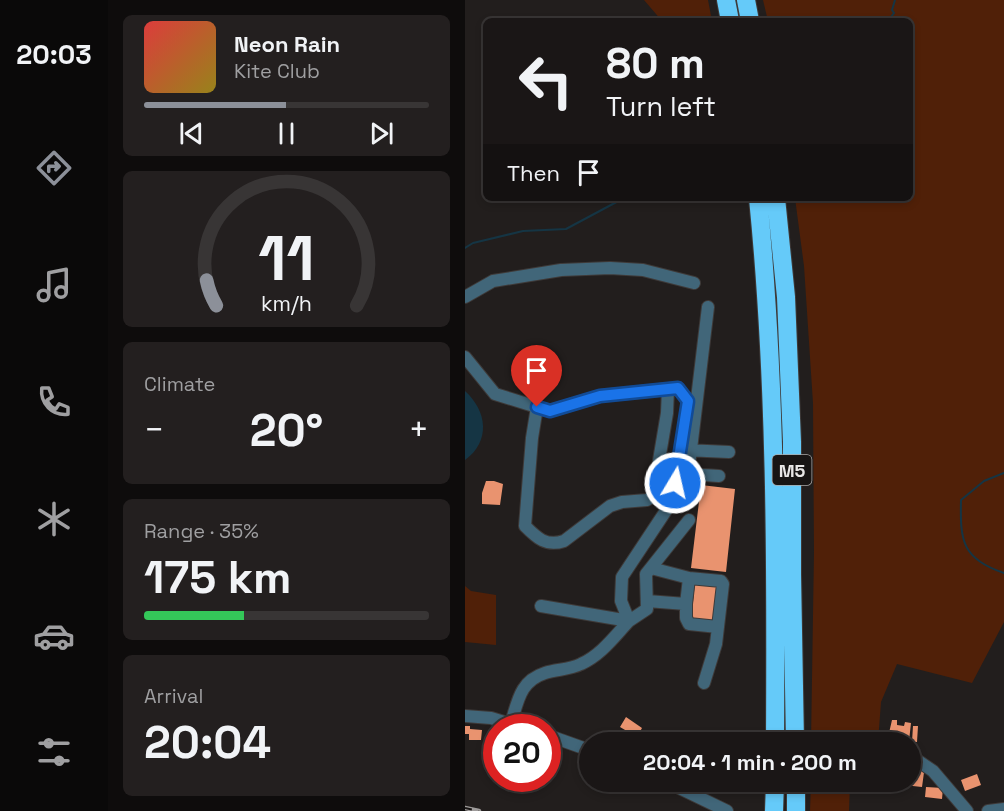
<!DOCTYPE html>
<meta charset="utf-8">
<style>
:root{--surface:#1a1616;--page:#231f1f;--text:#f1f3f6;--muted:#9f9fa1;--line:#383535;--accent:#8c9099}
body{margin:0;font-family:"Space Grotesk",sans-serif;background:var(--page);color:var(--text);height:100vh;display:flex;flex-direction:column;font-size:22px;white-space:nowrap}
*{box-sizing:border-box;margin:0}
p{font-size:20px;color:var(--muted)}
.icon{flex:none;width:33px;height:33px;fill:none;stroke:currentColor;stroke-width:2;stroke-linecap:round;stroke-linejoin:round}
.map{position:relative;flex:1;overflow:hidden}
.drawer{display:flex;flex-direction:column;gap:15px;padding:15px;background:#0e0c0c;width:357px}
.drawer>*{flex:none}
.hud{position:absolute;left:18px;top:18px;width:430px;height:183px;border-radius:9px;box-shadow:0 3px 9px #0003,0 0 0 2px var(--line);background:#1a1616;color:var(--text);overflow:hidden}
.speed{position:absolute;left:18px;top:714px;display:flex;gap:12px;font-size:30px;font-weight:700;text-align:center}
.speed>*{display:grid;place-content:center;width:78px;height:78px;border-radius:50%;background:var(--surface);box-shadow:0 3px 9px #0003,0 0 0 2px var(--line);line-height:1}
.speed .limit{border:9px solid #d22;background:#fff;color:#111}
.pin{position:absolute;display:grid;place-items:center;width:51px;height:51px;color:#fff;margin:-62px -26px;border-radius:50% 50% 50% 0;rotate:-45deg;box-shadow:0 0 6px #0007}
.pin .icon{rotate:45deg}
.me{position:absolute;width:66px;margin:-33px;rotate:9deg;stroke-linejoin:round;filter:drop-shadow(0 0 4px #0008)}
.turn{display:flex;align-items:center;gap:21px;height:126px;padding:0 24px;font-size:27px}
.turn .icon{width:78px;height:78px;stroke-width:2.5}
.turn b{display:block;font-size:42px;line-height:51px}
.then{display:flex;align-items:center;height:57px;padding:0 24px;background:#0003;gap:12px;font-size:22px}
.big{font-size:45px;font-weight:700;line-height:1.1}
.drawer .tile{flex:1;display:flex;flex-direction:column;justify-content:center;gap:9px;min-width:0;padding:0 21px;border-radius:9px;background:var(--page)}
.drawer .dial{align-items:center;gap:0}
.dial svg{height:156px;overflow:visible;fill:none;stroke:var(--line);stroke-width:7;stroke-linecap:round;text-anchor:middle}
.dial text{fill:var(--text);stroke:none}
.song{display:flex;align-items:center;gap:18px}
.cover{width:72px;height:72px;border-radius:9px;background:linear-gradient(135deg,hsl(0 70% 55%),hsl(50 70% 35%))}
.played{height:6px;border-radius:3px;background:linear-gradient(90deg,var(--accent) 50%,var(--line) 50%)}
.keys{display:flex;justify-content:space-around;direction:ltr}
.heat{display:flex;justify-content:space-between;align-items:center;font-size:33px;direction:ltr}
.charge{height:9px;border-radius:4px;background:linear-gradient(90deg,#34c759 35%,var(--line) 0)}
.trip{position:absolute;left:114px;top:732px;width:342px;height:60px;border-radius:30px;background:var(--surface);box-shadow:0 3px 9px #0003,0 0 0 2px var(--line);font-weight:700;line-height:60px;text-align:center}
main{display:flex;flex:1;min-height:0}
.tabs{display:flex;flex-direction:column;width:108px;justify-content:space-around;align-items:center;background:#0a0909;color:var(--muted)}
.tabs .icon{width:42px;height:42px}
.tabs .selected{color:var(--accent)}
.tabs b{font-size:27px;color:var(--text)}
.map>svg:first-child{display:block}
.green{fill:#502008}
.water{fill:#153544}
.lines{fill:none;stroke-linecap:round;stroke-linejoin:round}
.stream{stroke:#153544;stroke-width:2}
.building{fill:#e9936f}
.minor-casing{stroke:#3e3a39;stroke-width:14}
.highway-casing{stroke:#3e3a39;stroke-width:20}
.minor{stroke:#416679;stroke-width:12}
.highway{stroke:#65caf9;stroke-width:18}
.rail-casing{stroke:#9e9b9a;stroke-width:4.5}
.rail{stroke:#181514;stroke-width:2;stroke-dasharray:7;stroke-linecap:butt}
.route-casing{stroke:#114b97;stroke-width:15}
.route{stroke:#1a73e8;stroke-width:10}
.labels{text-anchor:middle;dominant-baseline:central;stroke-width:6;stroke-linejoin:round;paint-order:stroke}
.shield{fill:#181514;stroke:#aaa8a7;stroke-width:1.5}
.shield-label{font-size:18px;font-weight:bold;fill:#e9e7e6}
</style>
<main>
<nav class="tabs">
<b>20:03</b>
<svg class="icon selected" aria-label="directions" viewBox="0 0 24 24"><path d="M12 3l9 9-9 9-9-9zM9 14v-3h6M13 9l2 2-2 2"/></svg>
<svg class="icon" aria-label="music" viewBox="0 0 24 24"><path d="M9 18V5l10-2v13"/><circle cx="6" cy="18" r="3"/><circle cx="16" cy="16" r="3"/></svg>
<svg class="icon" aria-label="phone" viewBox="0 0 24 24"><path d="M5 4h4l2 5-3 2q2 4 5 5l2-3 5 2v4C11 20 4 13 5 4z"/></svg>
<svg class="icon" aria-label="climate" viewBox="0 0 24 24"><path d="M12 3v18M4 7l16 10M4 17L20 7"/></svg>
<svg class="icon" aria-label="car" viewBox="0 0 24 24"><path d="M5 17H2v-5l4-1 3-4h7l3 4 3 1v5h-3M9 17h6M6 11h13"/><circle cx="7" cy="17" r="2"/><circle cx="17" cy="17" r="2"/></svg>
<svg class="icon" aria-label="filters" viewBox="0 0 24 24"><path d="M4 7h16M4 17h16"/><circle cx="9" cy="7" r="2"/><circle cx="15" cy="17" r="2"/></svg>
</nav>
<section class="drawer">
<div class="tile">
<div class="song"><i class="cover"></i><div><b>Neon Rain</b><p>Kite Club</p></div></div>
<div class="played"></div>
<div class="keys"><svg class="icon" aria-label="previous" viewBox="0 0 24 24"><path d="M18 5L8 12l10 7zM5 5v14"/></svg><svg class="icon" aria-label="pause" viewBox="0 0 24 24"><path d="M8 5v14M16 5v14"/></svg><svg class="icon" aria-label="next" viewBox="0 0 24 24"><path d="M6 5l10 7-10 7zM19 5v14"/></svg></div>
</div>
<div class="tile dial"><svg viewBox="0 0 100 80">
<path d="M14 69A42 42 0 1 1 86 69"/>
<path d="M14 69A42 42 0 0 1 9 56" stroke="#8c9099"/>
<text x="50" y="56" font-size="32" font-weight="700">11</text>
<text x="50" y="72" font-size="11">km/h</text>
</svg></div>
<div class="tile"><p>Climate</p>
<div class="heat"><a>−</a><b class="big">20°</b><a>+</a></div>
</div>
<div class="tile"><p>Range · 35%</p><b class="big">175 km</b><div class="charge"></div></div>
<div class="tile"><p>Arrival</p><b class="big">20:04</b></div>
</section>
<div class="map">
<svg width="539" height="811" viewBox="0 0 539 811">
<rect width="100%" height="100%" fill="#221e1d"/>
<path class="green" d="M179,0H243L247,21H197Z
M298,0H539V622L507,683L432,664L416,702L413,742H346L349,552L348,403L339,266L330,198H446V21H303Z
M0,586L6,591L31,595V645L0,642Z
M346,782H385L384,811H345Z"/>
<path class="water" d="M0,391C22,411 26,441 0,460Z"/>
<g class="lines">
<path class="stream" d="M423,21L429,13L427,10L430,0
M0,248L8,243L58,231L101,229L159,198
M539,473L519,481L496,500C495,541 497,559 539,573"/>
</g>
<path class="building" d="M21,481H29L38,484L35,505L17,504V493Z
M236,485L270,489L261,572L226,568Z
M230,582L255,584L251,625L226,622Z
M161,717L177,728L172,737L155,727Z
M427,720H432V725L439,726L440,722L446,723L444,741H437V734L424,733Z
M0,726H5V729L17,730L16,740H4V734H0Z
M448,726H453L452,742H447Z
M446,759L460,765L457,787L420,783L446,782Z
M512,774L516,785L500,791L496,780Z
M461,787L478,788L477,799L460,797Z"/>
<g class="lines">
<g class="minor-casing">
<path id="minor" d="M0,297L28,281L96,270L145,268L178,270L229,283
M243,307L223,474L254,476
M0,357L30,394L72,407
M220,450L264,452
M224,578L256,581L258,584L251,644L239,683
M182,601L221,604L224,578L186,568
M221,604V618L224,624L253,627
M76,606L164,621L182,609L181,574L224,520
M0,716L26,718L59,728
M46,723C53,701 55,681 80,673C92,669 104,670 116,664C136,655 149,637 164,621L156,601L157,577L208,500L223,401L213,388L135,396L85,411L72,407L67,438L60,526C72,538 81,547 99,541L145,506L157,502L182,500L188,496L202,413L203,389
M82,735L124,750
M446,756L468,771L502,811
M202,782L262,811
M523,811L539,809"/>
</g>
<g class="highway-casing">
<path id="highway" d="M261,0L265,21
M281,0L285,21
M293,198C311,379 311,561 310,742
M311,198L321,297L327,442V574L330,742
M309,811L310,782
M331,811V782"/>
</g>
<use href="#minor" class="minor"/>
<use href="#highway" class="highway"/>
<g class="rail-casing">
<path id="rail" d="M0,808L14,811"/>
</g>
<use href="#rail" class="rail"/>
</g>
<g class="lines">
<g class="route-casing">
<path id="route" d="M72,407L85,411L135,396L213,388L223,401L210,483"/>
</g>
<use href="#route" class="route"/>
</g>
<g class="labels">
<rect class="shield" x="307.5" y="455" width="39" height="30" rx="4.5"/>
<g class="shield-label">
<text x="327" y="470">M5</text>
</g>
</g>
</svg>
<div class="speed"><div class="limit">20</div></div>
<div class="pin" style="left:72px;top:407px;background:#d93025"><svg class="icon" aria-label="arrive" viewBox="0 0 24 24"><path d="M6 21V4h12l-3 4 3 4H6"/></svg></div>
<svg class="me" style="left:210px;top:483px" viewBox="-20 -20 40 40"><circle r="17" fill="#1a73e8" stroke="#fff" stroke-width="3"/><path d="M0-11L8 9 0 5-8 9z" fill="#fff"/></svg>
<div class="trip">20:04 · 1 min · 200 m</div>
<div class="hud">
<div class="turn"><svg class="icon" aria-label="left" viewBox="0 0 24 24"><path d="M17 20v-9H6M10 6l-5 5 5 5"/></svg><div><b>80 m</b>Turn left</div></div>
<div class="then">Then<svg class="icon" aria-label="arrive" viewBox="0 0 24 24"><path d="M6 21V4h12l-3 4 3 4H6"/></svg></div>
</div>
</div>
</main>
